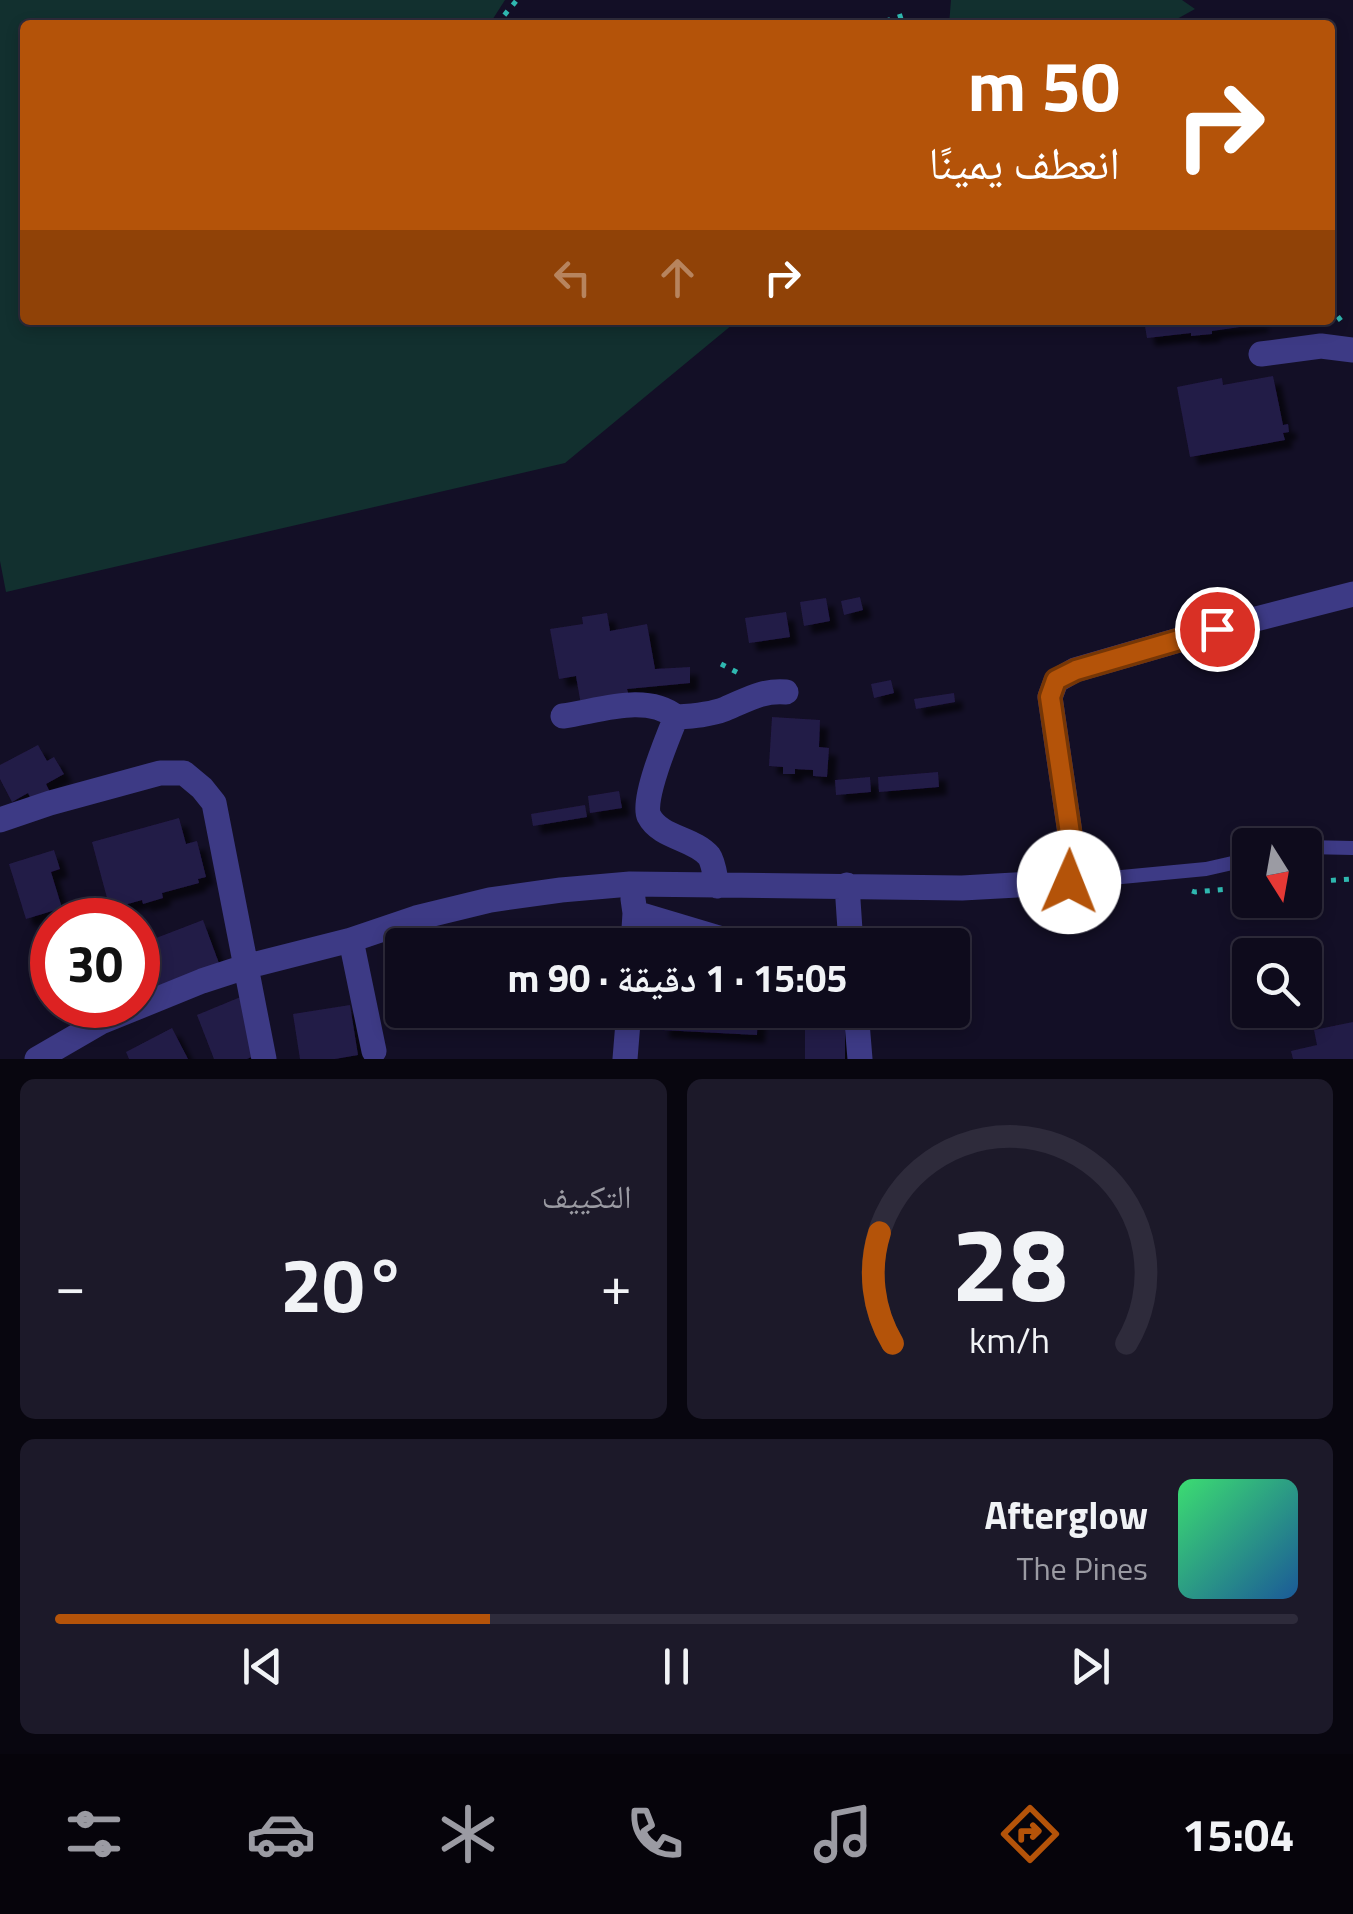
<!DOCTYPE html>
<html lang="ar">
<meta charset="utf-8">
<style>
:root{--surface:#0e0b1c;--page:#1c1929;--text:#f1f3f6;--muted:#9b9ba3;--line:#2e2b3b;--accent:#b45309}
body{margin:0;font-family:"Titillium Web","Noto Naskh Arabic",sans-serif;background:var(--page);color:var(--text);direction:rtl;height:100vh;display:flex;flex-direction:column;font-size:38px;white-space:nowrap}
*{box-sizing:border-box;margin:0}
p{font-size:32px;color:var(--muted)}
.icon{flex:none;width:55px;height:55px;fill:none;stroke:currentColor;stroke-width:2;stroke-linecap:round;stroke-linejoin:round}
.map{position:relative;height:1059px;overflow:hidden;direction:ltr}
.side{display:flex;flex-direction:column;gap:20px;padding:20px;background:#08060f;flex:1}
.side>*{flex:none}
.top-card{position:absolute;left:20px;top:20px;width:1315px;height:305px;border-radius:10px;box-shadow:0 5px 15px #0003,0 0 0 2px var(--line);direction:rtl;background:#b45309;color:#fff;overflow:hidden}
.needle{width:65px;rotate:169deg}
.fabs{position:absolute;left:1232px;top:828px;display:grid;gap:20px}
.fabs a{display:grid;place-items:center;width:90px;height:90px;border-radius:10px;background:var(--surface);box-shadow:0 5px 15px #0003,0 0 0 2px var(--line);font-size:50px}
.speed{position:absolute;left:30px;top:898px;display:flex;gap:20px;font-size:50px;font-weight:700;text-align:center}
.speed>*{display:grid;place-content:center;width:130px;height:130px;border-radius:50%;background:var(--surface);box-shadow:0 5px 15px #0003,0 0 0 2px var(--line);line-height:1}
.speed .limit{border:15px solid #d22;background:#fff;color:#111}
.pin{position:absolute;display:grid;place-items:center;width:85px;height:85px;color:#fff;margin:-42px;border:5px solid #fff;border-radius:50%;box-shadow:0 2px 10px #0007}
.me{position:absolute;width:110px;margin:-55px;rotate:1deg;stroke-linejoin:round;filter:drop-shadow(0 0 8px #0008)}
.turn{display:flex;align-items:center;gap:35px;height:210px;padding:0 50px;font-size:45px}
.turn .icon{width:130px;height:130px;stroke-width:2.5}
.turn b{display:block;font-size:70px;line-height:85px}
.lanes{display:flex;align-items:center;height:95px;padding:0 50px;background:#0003;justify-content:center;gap:50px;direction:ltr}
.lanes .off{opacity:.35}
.big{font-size:75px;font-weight:700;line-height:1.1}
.side .card{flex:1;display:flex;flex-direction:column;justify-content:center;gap:15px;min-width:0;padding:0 35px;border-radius:15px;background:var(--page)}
.side .dial{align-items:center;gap:0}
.dial svg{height:260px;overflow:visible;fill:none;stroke:var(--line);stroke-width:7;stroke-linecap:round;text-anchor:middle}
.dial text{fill:var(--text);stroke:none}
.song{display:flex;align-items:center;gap:30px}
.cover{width:120px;height:120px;border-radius:15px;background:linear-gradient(135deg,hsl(140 70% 55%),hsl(210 70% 35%))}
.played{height:10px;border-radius:5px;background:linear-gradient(90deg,var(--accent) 35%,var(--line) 35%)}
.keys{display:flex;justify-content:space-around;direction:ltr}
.heat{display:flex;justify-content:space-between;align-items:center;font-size:55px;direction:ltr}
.side .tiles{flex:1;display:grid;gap:20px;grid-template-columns:1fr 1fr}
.card:last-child{grid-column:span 2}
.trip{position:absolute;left:385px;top:928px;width:585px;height:100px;border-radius:10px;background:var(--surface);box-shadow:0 5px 15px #0003,0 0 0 2px var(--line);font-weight:700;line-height:100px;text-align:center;direction:rtl}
.dock{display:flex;height:160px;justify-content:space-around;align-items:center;background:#06040b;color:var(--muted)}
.dock .icon{width:70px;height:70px}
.dock .current{color:var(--accent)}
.dock b{font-size:45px;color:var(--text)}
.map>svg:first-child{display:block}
.green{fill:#12302f}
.building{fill:#241b47;filter:url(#shadow)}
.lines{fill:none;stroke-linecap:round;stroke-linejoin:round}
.path{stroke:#2fb8b0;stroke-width:5;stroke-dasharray:5 8;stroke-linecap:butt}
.service{stroke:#3d3a85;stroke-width:14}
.minor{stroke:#3d3a85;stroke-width:25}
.route-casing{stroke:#753606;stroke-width:25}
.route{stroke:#b45309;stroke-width:18}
</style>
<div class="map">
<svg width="1353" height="1059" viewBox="0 0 1353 1059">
<defs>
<filter id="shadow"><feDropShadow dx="8" dy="8" stdDeviation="2.5" flood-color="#0009"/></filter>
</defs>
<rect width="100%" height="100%" fill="#130f26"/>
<path class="green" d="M0,0H505L489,25H25V320H738L565,463L6,592L0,561Z
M951,0H1182L1195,9L1166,25H949Z"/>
<path class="building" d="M1144,320H1260L1261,324L1212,331V334L1191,336V333L1147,338Z
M1273,376L1283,425L1288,424L1289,432L1283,433L1285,440L1190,457L1177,387L1222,378L1223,385Z
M860,597L863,610L844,615L841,601Z
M826,598L830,621L804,626L800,602Z
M786,612L790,637L749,643L745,618Z
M607,613L610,631L647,624L655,669L690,667V683L627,689L629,696L581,705L576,676L559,679L550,629L583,624L582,617Z
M891,680L894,693L874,698L871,684Z
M954,693L955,702L916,709L914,699Z
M772,717L820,720L819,747L829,748L827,777L813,776V770L795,769V774H783V767L769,766Z
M38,745L47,761L54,757L64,774L46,784L51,794L33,803L28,793L12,802L0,779V765Z
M938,772L939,787L879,792L878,777Z
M870,777L871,792L836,795L835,780Z
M619,791L622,808L590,813L588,796Z
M585,805L587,817L533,826L531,814Z
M179,818L186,844L197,841L206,877L198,879L199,883L162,893L163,898L143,904L142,900L110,909L92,842Z
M54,850L60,869L51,872L62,908L26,919L9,864Z
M203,920L220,966L138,997V945Z
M564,926L567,945H520L519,934Z
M243,996L254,1056L247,1059H214L197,1015Z
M350,1005L358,1055L335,1059H300L293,1014Z
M662,1010H758L757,1035L661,1030Z
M805,1010H845V1059H805Z
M1353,1022V1059H1293L1291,1051L1317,1045L1314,1030Z
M172,1028L188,1059H129L126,1052Z"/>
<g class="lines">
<path class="path" d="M496,25L517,0
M873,25L908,14
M1330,306L1342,322
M721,664L744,676
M1305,882L1353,879
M1192,891L1195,892L1250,887"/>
<path class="service" d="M1305,847L1353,848
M1069,882L1206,869L1250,859"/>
<path class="minor" d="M1261,354L1321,346L1353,350
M563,716C599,711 646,693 676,717
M0,820L50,803L160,773H184L202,788L214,803L264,1059
M847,885L851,945
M717,886C715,877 714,863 709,856C694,838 660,838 649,816C641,801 669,734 676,717C692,716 710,715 725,709C747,700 761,690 786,692
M633,899L635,913L633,945
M635,913L742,945
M351,940L374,1051
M856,1010L860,1059
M37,1059L101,1022L202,981L245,967L351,940L416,918L490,900L561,890L630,884L962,888L1069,882L1071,840L1050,697L1056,681L1075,670L1217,629L1353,594
M625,1059L629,1010"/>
</g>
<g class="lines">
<g class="route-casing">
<path id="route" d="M1069,882L1071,840L1050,697L1056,680L1076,670L1217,629"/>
</g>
<use href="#route" class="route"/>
</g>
</svg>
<div class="fabs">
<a><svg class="needle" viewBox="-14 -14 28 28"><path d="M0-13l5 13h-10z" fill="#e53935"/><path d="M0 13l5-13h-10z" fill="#9b9ba3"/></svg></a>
<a><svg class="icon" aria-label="search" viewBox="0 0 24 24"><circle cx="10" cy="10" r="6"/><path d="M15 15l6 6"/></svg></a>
</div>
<div class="speed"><div class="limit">30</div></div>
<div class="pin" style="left:1217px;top:629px;background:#d93025"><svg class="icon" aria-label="arrive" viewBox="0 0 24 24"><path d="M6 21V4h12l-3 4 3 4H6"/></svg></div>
<svg class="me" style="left:1069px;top:882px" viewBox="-20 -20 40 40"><circle r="19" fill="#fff"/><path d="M0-13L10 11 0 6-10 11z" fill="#b45309"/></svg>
<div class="trip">15:05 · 1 دقيقة · 90 m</div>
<div class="top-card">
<div class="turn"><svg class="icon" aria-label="right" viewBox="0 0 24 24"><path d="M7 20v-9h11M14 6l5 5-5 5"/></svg><div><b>50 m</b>انعطف يمينًا</div></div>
<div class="lanes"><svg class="icon off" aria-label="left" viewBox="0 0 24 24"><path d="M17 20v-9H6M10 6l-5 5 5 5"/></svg><svg class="icon off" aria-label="ahead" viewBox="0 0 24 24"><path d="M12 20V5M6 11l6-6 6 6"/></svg><svg class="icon" aria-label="right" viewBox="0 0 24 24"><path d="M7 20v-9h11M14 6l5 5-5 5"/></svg></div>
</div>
</div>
<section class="side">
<div class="tiles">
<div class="card dial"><svg viewBox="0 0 100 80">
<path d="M14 69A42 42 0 1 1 86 69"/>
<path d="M14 69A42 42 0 0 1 10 35" stroke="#b45309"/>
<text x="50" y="56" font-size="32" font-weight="700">28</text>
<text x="50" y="72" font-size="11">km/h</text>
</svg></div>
<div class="card"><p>التكييف</p>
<div class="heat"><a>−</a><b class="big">20°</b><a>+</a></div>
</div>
<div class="card">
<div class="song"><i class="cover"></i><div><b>Afterglow</b><p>The Pines</p></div></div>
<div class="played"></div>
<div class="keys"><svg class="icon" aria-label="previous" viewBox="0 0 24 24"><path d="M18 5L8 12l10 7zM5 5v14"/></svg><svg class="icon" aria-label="pause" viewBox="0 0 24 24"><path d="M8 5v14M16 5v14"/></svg><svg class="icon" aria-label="next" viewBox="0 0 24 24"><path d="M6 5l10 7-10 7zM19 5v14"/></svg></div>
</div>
</div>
</section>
<nav class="dock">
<b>15:04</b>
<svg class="icon current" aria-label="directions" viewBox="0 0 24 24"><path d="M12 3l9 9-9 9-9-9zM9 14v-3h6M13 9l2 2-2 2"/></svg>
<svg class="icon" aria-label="music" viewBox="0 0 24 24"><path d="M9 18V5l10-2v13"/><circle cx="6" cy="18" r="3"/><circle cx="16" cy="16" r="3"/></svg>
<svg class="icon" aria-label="phone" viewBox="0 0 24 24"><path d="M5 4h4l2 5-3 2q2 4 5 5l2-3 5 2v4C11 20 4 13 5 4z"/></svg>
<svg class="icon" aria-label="climate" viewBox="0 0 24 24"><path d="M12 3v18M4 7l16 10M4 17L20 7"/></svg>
<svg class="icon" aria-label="car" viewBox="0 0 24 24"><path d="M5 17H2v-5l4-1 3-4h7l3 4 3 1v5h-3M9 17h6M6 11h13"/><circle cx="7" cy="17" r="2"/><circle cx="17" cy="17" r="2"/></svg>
<svg class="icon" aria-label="filters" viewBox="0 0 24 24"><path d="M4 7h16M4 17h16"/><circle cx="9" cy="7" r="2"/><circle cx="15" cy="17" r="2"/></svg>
</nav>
